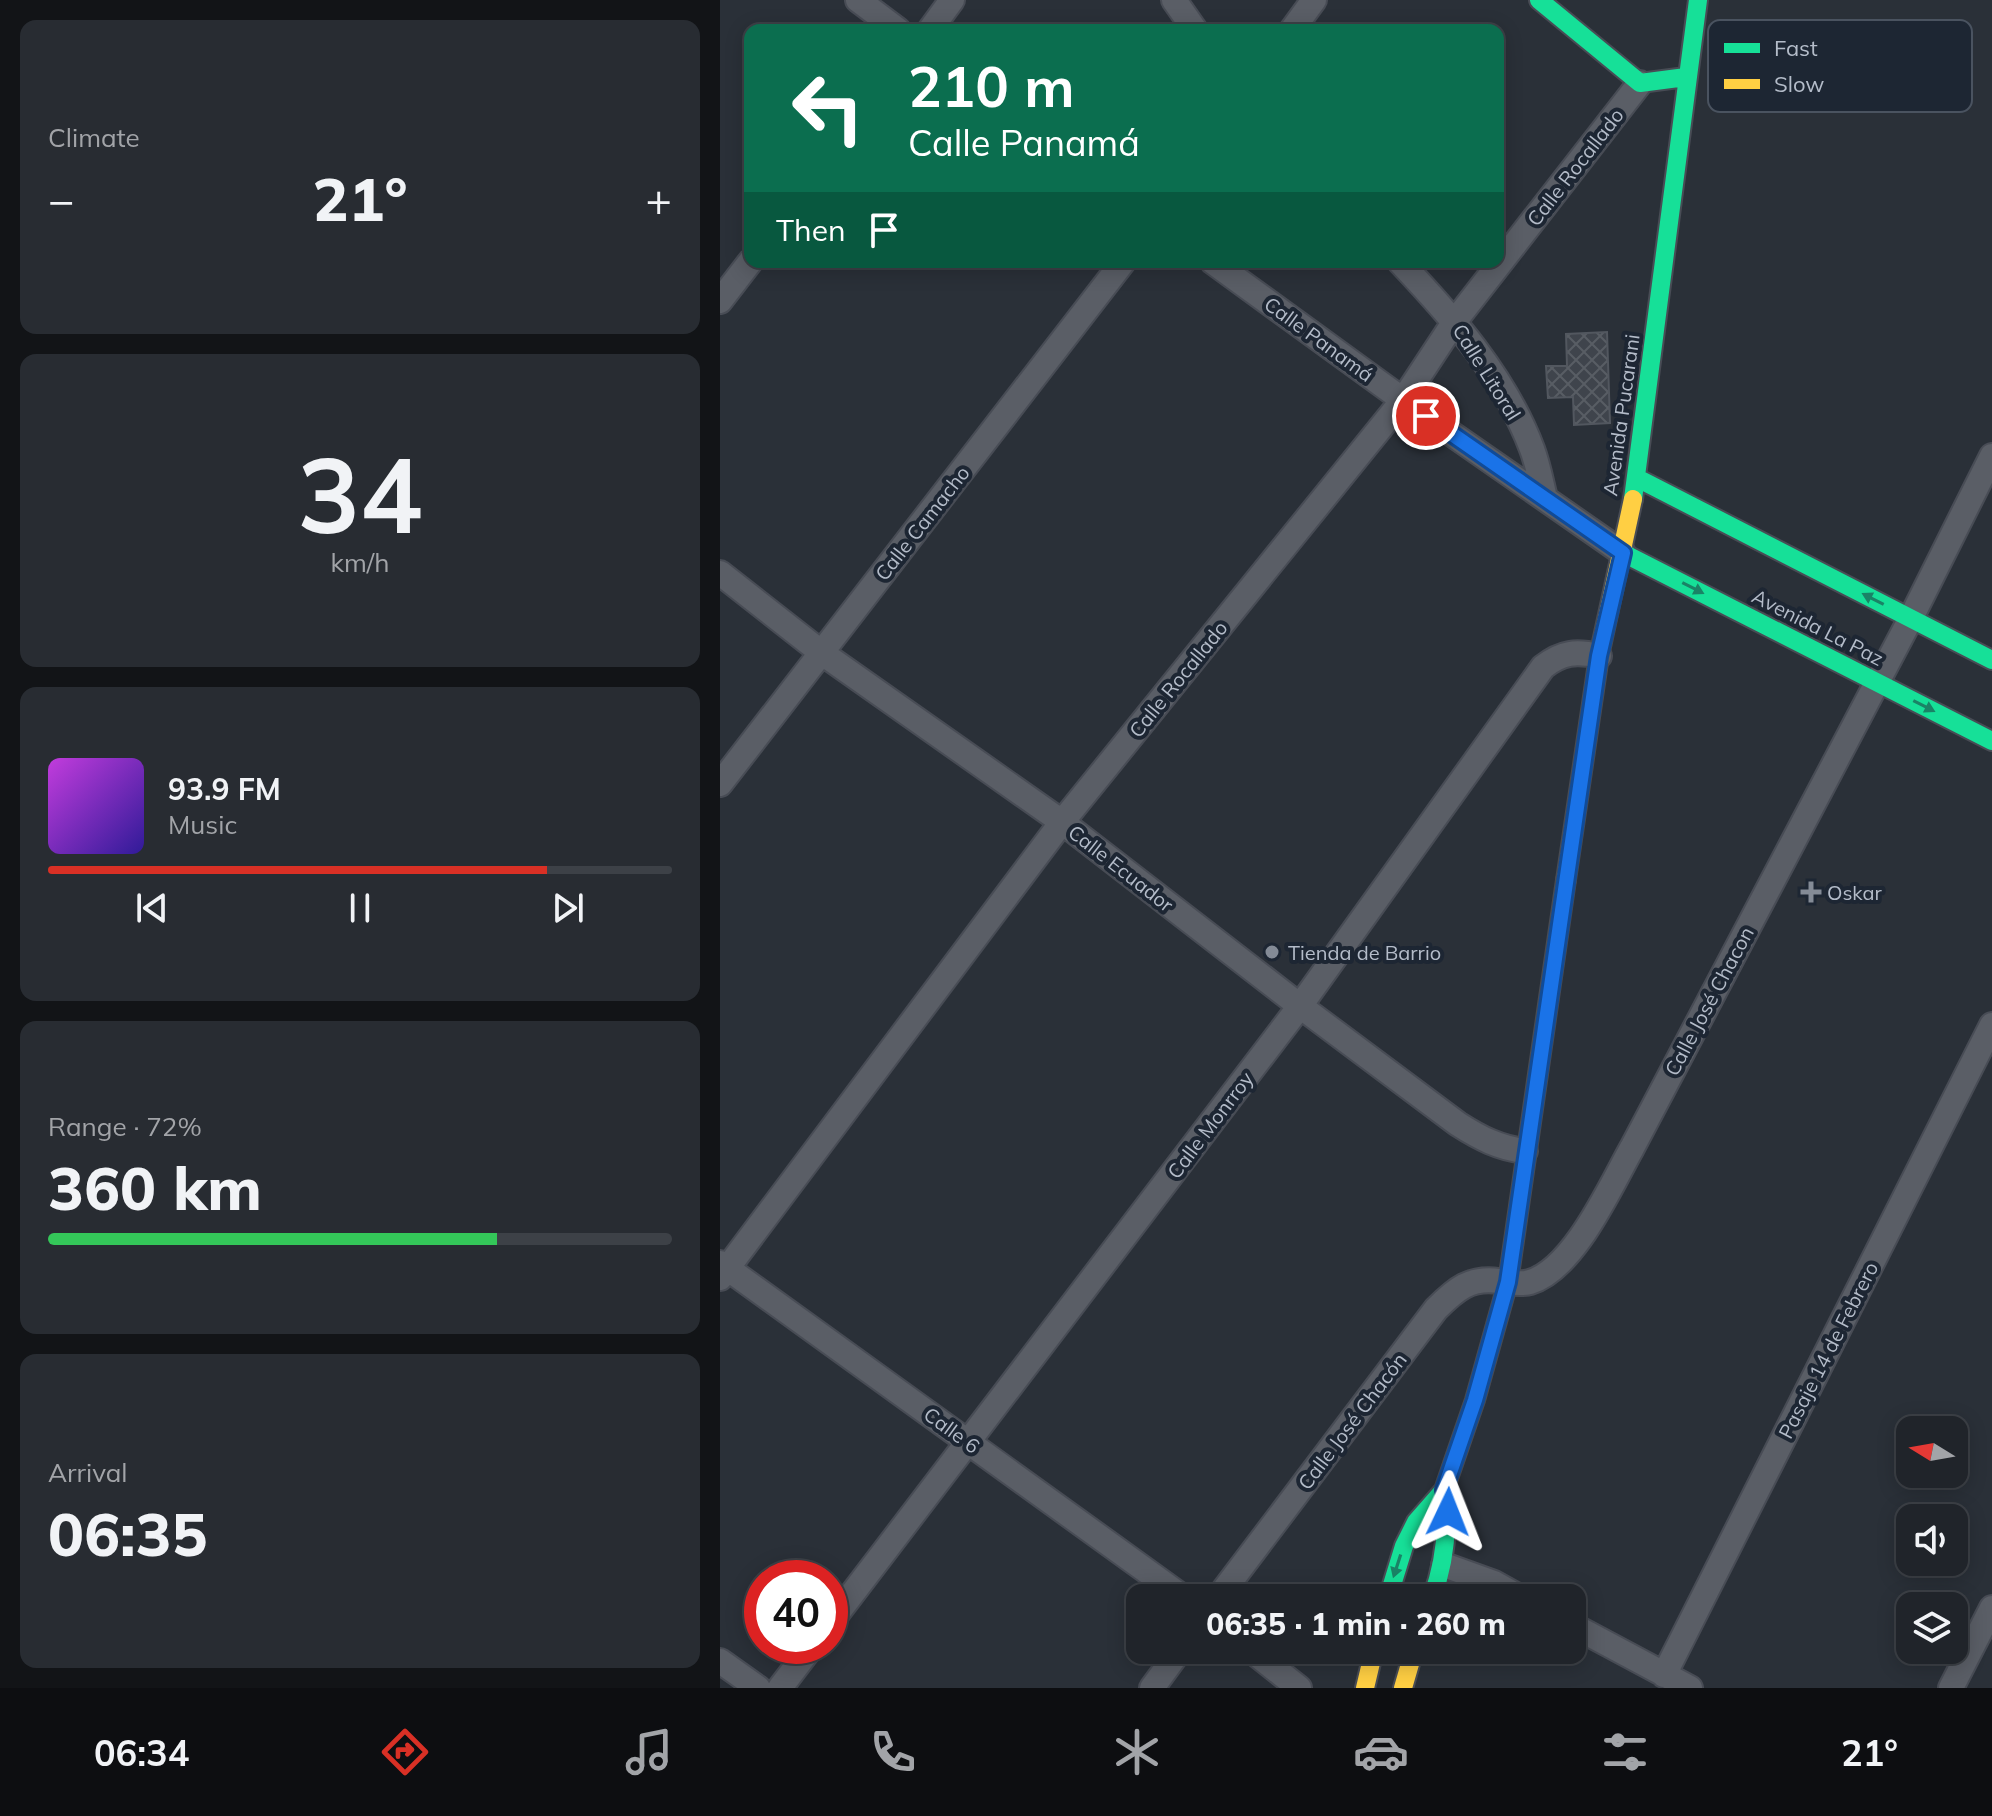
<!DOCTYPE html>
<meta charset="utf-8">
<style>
:root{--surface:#20242a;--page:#282c32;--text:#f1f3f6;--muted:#a2a4a8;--line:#3d4147;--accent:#d93025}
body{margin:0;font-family:Mulish,sans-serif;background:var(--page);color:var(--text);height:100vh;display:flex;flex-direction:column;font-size:30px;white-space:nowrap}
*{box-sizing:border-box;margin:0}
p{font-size:26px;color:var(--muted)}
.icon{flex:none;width:44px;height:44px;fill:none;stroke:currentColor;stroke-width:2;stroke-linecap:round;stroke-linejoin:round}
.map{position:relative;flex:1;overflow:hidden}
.panel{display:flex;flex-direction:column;gap:20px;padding:20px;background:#121417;width:720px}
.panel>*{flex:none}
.top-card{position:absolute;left:24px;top:24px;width:760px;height:244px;border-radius:16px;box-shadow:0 4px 20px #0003,0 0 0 2px var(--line);background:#0b6e4f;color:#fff;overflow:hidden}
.needle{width:52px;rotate:281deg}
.buttons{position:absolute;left:1176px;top:1416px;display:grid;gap:16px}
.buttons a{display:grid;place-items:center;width:72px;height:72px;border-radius:16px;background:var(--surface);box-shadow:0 4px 20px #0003,0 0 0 2px var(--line);font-size:40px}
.speed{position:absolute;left:24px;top:1560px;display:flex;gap:16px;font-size:40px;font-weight:700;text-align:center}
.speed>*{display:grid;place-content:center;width:104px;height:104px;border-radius:50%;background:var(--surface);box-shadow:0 4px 20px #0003,0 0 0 2px var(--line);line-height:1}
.speed .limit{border:12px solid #d22;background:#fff;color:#111}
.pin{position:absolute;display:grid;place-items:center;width:68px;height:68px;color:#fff;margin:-34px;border:4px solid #fff;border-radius:50%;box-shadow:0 2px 8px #0007}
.me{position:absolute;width:88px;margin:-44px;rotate:2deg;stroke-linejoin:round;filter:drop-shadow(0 0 6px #0008)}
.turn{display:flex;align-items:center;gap:28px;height:168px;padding:0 32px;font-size:36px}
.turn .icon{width:104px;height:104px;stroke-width:2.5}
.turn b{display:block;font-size:56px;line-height:68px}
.then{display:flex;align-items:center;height:76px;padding:0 32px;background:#0003;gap:16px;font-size:30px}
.big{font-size:60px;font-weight:800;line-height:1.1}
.panel .card{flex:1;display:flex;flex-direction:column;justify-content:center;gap:12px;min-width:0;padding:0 28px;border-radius:16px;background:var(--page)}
.panel .dial{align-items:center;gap:0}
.dial b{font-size:104px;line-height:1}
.song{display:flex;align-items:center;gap:24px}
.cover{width:96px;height:96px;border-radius:12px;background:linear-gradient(135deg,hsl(290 70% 55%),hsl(250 70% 35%))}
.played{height:8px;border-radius:4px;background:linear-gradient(90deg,var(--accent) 80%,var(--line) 80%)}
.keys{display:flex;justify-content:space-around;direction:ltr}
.heat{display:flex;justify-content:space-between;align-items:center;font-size:44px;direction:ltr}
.charge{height:12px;border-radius:6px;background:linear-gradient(90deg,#34c759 72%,var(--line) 0)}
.trip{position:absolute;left:406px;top:1584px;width:460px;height:80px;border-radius:16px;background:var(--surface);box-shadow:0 4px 20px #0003,0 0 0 2px var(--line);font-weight:800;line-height:80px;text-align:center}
.tabs{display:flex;height:128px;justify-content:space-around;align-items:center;background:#0d0e11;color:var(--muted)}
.tabs .icon{width:56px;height:56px}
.tabs .selected{color:var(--accent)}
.tabs b{font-size:36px;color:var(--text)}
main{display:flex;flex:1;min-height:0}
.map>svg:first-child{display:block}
.building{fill:url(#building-cross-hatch);stroke:#52575f;stroke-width:2}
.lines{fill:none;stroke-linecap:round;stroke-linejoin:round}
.street-casing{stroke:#484c55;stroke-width:28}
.fast-casing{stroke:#484c55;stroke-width:22}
.slow-casing{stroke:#484c55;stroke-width:22}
.street{stroke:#5a5e66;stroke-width:24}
.fast{stroke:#16e098;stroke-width:18}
.slow{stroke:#ffcf43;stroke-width:18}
.oneway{fill:#1a8366}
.route-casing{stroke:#114b97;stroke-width:20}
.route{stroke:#1a73e8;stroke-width:14}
.poi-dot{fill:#848b96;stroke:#1d2633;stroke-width:3}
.labels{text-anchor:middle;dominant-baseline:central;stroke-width:8;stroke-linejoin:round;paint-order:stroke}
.street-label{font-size:20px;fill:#b4bcc9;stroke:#1d2633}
.poi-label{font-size:20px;fill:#b4bcc9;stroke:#1d2633;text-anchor:start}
.key{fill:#1d2633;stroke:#4a5360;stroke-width:2}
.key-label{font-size:22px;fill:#b4bcc9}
</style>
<main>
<section class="panel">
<div class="card"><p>Climate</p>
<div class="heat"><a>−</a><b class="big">21°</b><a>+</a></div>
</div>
<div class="card dial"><b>34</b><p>km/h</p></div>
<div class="card">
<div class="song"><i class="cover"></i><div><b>93.9 FM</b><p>Music</p></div></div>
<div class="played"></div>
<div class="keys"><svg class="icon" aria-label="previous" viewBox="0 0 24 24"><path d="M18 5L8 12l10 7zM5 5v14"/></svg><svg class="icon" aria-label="pause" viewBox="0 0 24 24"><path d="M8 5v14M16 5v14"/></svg><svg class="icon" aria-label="next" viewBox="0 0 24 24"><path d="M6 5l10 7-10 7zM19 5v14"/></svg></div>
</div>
<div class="card"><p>Range · 72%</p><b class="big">360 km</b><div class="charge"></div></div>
<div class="card"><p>Arrival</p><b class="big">06:35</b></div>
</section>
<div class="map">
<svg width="1272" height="1688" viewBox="0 0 1272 1688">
<defs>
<pattern id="building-cross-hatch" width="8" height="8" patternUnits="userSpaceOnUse" patternTransform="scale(2)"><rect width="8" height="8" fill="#3f444c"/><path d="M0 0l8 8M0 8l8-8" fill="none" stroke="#585d64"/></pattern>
</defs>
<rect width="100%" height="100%" fill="#2a3038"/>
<path class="building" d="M887,332L890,423L854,425L853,397L828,398L826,366H847L846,334Z"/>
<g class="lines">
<g class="street-casing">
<path id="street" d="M138,0L178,30
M454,0L475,30
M210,30L232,0
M572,30L594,0
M493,262L683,400L903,553
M680,262C732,317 785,377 812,449C818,465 821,482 825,498
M0,301L30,262
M0,573L102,653L342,822L580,1006L738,1124C760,1138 779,1148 805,1151
M0,784L403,262
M0,1263L464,1598
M0,1278L342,822L683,400L735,321L920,83
M724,1565L774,1583L801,1598
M498,1598L716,1309C736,1289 750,1277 779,1281C789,1282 800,1285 810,1282C854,1269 890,1187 912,1148L1191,618L1272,456
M110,1623L580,1006L823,667C842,652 856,651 879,656
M852,1625L970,1688
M531,1650L579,1688
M0,1661L38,1688
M944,1675L1272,1025
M60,1688L92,1646
M432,1688L460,1650
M1231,1688L1272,1608"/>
</g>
<g class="fast-casing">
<path id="fast" d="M819,0L920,83L966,77
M917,478L1272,660
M913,499L978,0
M903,553L1272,741
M668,1598L684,1546L696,1522L724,1490L755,1400L788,1282L846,880
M712,1598C725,1562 729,1528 724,1490"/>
</g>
<g class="slow-casing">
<path id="slow" d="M846,880L879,656L913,499
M645,1688L654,1650
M683,1688L694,1650"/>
</g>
<use href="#street" class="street"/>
<use href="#fast" class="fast"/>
<use href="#slow" class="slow"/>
</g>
<defs><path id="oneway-solid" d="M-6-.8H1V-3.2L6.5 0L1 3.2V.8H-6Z" transform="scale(2)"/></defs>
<g class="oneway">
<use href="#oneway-solid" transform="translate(973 588) rotate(27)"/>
<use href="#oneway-solid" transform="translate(1153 599) rotate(-153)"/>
<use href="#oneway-solid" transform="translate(1204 706) rotate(27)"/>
<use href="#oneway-solid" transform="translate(677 1566) rotate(108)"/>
</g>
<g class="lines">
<g class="route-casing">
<path id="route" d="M706,416L903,553L879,656L788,1282L755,1400L724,1490L728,1512"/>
</g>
<use href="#route" class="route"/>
</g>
<g class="poi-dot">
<path d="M1087 880h8v8h8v8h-8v8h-8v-8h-8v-8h8z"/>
<circle cx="552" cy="952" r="8"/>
</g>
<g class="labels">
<g class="street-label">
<text transform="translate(855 167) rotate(-52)">Calle Rocallado</text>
<text transform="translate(599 339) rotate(36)">Calle Panamá</text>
<text transform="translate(767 372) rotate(58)">Calle Litoral</text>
<text transform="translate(901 415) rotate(-82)">Avenida Pucarani</text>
<text transform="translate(202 523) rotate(-52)">Calle Camacho</text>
<text transform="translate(1098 627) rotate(27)">Avenida La Paz</text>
<text transform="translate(458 679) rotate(-51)">Calle Rocallado</text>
<text transform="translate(401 868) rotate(38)">Calle Ecuador</text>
<text transform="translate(989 1001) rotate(-62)">Calle José Chacon</text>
<text transform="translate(490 1125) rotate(-53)">Calle Monrroy</text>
<text transform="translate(1108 1350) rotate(-63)">Pasaje 14 de Febrero</text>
<text transform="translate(632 1421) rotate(-53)">Calle José Chacón</text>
<text transform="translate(232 1430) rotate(36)">Calle 6</text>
</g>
<g class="poi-label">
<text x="1107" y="892">Oskar</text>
<text x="568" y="952">Tienda de Barrio</text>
</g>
</g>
<rect x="988" y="20" width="264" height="92" rx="12" class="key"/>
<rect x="1004" y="43" width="36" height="10" fill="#16e098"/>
<rect x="1004" y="79" width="36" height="10" fill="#ffcf43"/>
<g class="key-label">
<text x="1054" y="56">Fast</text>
<text x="1054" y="92">Slow</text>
</g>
</svg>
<div class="buttons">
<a><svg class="needle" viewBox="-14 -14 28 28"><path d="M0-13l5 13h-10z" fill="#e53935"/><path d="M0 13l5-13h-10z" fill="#a2a4a8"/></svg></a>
<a><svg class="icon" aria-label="sound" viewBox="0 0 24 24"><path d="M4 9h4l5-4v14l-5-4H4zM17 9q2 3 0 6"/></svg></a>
<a><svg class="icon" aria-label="layers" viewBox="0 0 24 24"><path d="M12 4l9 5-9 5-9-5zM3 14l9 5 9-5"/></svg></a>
</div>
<div class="speed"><div class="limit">40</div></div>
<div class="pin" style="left:706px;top:416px;background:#d93025"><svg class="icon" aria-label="arrive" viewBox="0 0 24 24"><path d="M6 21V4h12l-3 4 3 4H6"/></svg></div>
<svg class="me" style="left:728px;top:1512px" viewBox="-20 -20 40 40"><path d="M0-17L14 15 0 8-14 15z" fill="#1a73e8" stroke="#fff" stroke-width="4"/></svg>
<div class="trip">06:35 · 1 min · 260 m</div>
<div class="top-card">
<div class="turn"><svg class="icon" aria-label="left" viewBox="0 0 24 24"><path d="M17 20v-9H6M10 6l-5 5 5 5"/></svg><div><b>210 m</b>Calle Panamá</div></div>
<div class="then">Then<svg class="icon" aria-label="arrive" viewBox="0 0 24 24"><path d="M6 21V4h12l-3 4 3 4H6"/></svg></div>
</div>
</div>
</main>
<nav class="tabs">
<b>06:34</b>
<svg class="icon selected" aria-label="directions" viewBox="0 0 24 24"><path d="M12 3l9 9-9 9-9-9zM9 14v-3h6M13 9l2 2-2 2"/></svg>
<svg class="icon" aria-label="music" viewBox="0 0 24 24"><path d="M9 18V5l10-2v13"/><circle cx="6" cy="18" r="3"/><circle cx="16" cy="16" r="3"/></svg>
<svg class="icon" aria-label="phone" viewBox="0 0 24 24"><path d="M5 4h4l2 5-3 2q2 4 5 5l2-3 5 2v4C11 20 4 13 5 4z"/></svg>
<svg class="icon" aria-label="climate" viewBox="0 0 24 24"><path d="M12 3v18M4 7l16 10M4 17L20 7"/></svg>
<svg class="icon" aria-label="car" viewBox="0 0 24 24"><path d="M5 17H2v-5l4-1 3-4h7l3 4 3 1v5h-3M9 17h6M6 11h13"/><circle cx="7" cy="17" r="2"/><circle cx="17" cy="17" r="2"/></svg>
<svg class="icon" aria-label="filters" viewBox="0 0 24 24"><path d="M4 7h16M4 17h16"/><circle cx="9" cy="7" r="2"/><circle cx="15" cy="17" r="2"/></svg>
<b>21°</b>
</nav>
